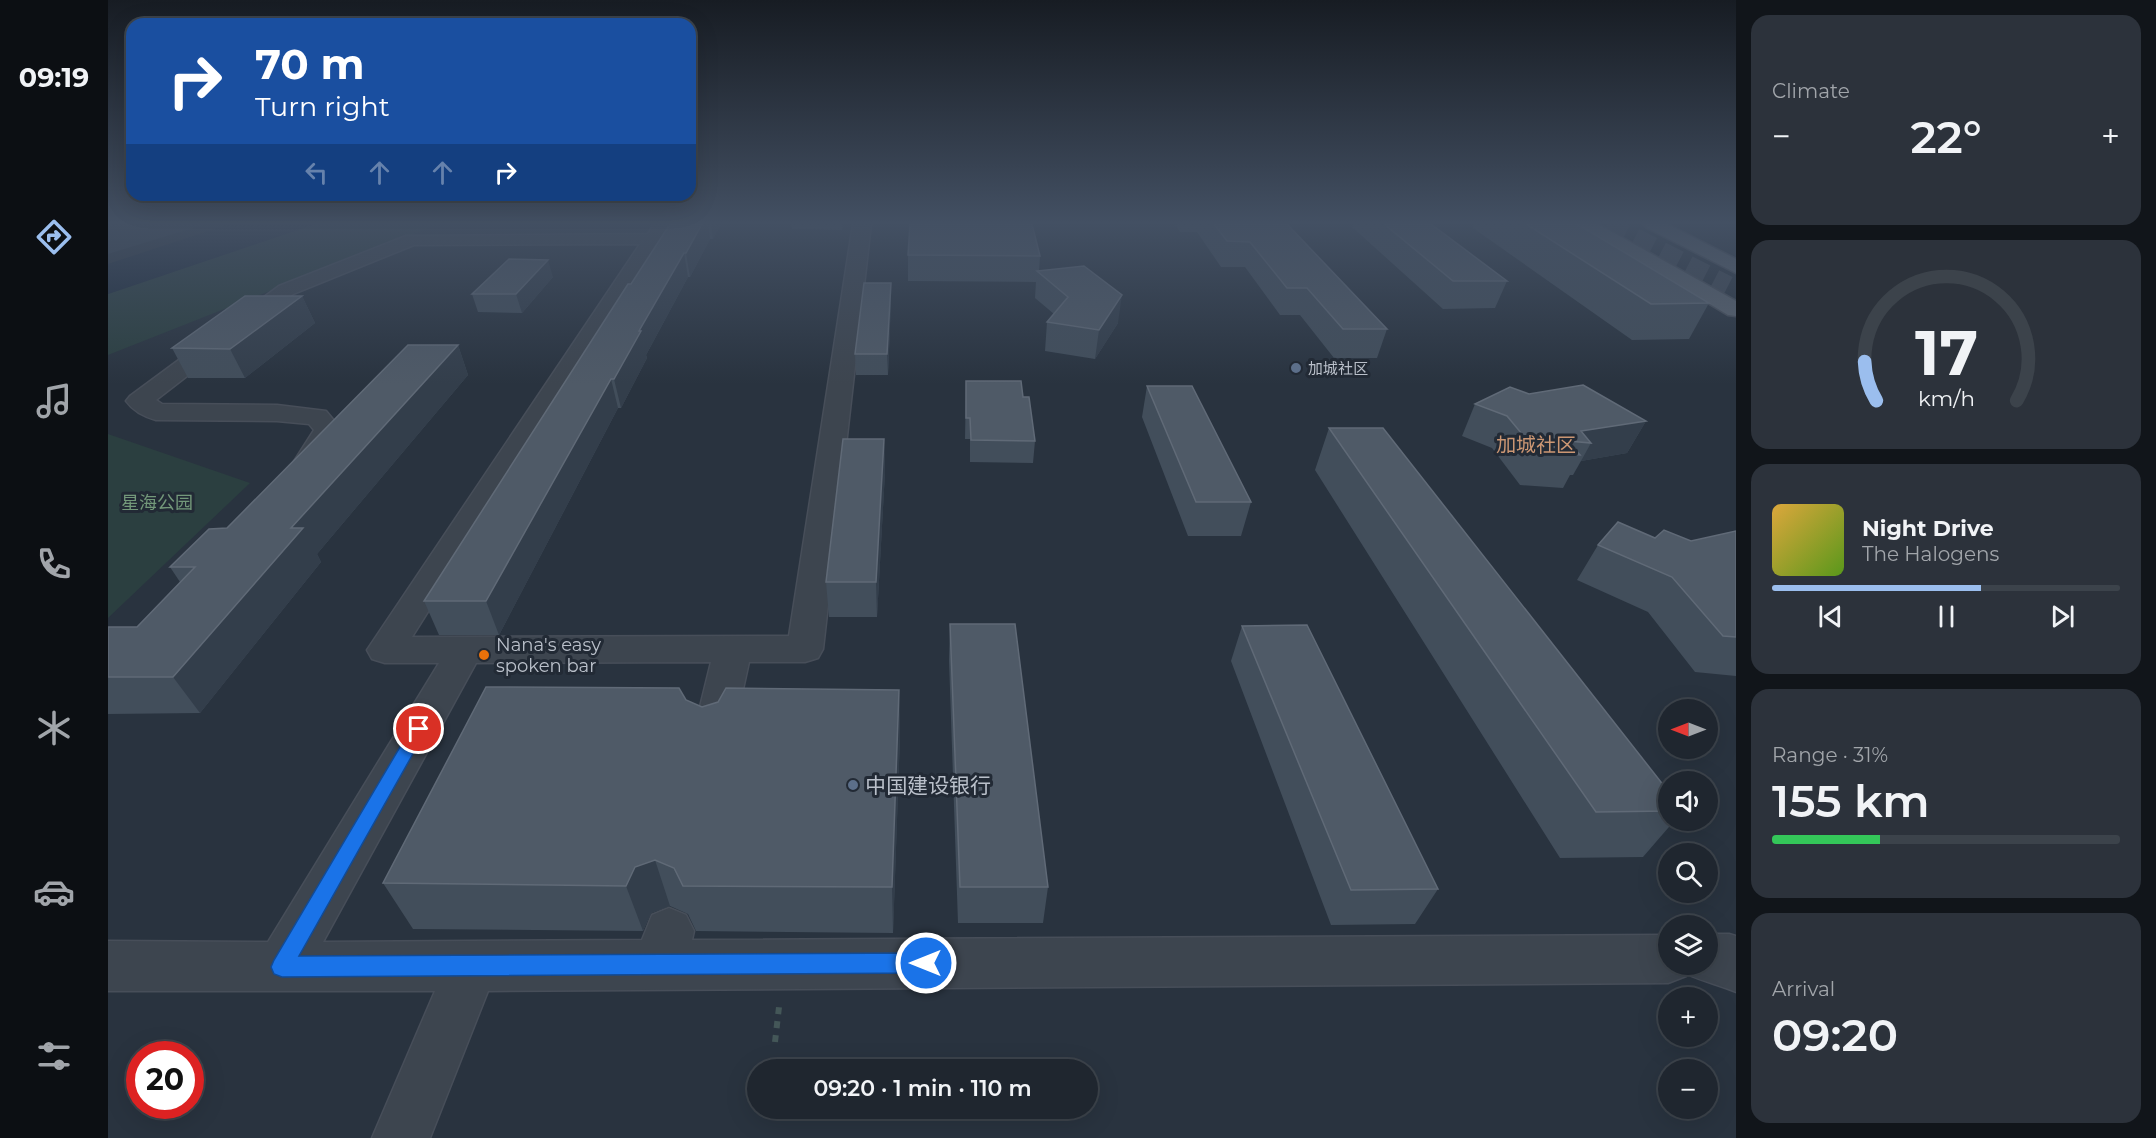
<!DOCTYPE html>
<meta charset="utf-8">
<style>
:root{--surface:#1f262f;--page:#2c323b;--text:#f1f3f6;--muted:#a1a5aa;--line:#3c434b;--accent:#9bbeee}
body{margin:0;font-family:Montserrat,"Noto Sans SC",sans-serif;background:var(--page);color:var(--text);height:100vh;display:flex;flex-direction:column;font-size:22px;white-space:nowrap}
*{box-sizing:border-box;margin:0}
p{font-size:20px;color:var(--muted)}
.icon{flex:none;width:33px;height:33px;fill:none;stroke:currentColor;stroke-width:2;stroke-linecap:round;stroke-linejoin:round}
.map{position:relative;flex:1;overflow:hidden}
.drawer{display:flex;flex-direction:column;gap:15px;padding:15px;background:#11151a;width:420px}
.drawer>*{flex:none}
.banner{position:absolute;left:18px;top:18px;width:570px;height:183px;border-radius:18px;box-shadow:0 6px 24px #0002,0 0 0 2px var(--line);background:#1a4fa0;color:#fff;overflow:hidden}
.needle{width:39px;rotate:270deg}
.controls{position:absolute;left:1550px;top:699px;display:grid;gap:12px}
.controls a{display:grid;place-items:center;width:60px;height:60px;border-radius:50%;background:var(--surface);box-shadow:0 6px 24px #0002,0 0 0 2px var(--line);font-size:30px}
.speed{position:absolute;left:18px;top:1041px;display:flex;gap:12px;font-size:30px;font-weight:700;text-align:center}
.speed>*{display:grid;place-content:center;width:78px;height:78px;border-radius:50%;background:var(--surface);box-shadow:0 6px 24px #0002,0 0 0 2px var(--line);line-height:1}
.speed .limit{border:9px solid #d22;background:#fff;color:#111}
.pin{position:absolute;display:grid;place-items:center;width:51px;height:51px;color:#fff;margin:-26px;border:3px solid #fff;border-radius:50%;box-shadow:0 2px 6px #0007}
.me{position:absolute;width:66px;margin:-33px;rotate:270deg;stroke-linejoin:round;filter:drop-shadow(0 0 4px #0008)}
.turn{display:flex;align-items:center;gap:21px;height:126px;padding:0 30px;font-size:27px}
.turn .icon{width:78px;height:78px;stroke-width:2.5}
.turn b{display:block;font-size:42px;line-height:51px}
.lanes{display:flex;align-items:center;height:57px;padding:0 30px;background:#0003;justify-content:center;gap:30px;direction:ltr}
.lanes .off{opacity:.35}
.big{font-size:45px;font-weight:600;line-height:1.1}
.drawer .card{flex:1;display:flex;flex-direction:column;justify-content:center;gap:9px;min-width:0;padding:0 21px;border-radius:18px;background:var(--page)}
.drawer .dial{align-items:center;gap:0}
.dial svg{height:156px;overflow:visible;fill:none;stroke:var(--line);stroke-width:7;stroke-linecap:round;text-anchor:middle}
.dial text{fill:var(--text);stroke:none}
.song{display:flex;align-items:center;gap:18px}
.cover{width:72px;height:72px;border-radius:9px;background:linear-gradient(135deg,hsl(40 70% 55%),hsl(90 70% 35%))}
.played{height:6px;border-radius:3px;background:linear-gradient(90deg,var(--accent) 60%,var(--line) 60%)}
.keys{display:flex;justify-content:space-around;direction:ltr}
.heat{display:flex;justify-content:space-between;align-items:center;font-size:33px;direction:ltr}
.charge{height:9px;border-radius:4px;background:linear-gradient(90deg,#34c759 31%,var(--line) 0)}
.trip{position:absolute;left:639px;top:1059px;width:351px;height:60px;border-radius:30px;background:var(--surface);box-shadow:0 6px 24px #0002,0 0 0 2px var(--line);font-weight:600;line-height:60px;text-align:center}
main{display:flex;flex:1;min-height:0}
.tabs{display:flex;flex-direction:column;width:108px;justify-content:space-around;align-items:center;background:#0c0f13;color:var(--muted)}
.tabs .icon{width:42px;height:42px}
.tabs .on{color:var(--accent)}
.tabs b{font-size:27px;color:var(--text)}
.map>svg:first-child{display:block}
.green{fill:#2b3f40}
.water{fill:#1d2b3d}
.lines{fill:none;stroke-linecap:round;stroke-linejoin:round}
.major-tunnel{stroke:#3f4854;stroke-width:20;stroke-dasharray:20 10;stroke-linecap:butt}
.minor-casing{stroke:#474e59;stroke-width:3}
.major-casing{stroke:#474e59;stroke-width:3}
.path{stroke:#445758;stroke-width:6;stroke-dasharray:7 7;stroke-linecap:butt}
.minor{fill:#3d454f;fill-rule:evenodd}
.major{fill:#5b646f;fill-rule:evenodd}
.wall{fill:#424e5b}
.shaded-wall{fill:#333e4b}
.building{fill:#4f5a67;stroke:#606a77;stroke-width:1.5}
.route{fill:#1a73e8;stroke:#114b97;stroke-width:1.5}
.service-dot{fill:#5c6f8a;stroke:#222a35;stroke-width:2}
.food-dot{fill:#e8710a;stroke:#222a35;stroke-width:2}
.labels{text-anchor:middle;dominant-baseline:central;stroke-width:6;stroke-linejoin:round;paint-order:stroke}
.far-poi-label{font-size:15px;fill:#bac0ca;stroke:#222a35;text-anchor:start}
.park-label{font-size:18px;fill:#73987a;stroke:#222a35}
.poi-label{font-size:18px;fill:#bac0ca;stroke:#222a35;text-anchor:start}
.neighbourhood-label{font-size:20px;fill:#cb9673;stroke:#222a35}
.near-poi-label{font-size:21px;fill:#bac0ca;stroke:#222a35;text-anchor:start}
</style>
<main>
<nav class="tabs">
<b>09:19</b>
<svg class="icon on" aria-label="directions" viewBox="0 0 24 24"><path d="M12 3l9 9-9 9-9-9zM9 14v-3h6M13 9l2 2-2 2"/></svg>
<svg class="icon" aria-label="music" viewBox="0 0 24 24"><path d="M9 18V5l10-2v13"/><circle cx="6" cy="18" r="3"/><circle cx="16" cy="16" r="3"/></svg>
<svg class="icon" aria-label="phone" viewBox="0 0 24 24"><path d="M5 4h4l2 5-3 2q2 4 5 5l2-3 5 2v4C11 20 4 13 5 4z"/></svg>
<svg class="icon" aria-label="climate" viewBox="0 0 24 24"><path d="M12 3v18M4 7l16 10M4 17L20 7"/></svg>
<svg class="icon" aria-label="car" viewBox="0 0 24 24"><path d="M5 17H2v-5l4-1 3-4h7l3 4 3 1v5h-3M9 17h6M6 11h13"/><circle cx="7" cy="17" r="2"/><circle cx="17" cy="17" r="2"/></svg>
<svg class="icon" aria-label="filters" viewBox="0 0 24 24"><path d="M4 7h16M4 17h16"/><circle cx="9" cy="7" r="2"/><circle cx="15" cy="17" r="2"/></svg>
</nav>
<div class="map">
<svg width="1628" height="1138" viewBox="0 0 1628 1138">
<rect width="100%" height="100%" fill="#29333f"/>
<path class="green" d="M207,224H331L0,355V294Z
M0,434L142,483L0,618Z"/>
<path class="water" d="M122,224H207L0,294V264Z"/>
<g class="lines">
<path class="major-tunnel" d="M1500,224L1620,286"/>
<g class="minor-casing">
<path id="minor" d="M546,224H564L304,637L681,636L745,224H763L715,649L710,658L697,662H641L625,735L619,746L605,751L591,746L585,735L603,662L368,663L215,942L534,940L544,915L561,908L578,915L586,931L584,940L1560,935V964H1599V934H1621L1628,936V992C1612,985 1597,982 1581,975L1580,972L1578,976L1560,983L380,991L322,1138H264L327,991H0V941L160,942L331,663H277L264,659L259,650L532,244L306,245L185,294L48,400L54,404L169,405L218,411L233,429L207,472L197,475L187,472L183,466L206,430L201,424L169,421L48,420C37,417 25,411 18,401L22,396L171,286L298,236L540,234Z"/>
</g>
<g class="major-casing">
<path id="major" d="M1468,224H1490L1628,301V316L1620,315Z
M1536,224H1559L1628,259V273L1539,228Z"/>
</g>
<path class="path" d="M667,1042L671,1007"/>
<use href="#minor" class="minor"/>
<use href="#major" class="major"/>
</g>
<path class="wall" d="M562,224H613L605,239H602L582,277H580L538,355L539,358L513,408H510L391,635H331L316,601Z
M683,224H735L734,230L684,229Z
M1067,224H1179L1279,329L1269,358H1226L1192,315H1172L1137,267H1113L1089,232H1072Z
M1245,224H1323L1399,281L1387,308L1335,309L1244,227Z
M1366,224H1469L1601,303L1581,339L1524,340L1365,228Z
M800,255L932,256L931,271L1010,323L987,359L937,351L939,322L946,314L927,298L928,282L800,281Z
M445,277L414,313L370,312L364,294Z
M783,283V301L780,375H748L747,354Z
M194,296L207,323L137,378H80L64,348Z
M350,345L360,375L209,554L213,562L92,713L0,714V627H29L72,582L62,567L119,528Z
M858,381L915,397L927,441L925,463L862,462V439H857Z
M1039,386L1143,502L1133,536H1080L1034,417Z
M1421,394L1538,421L1519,453L1473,461L1465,475H1462L1455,488L1412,485L1384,448L1354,436L1367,404Z
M1221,428L1560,791V820H1567L1535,857L1452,858L1207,470Z
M776,439L777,472L769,617H721L718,582Z
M1628,531V676L1587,672L1540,612L1469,580L1490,545L1547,538L1583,541Z
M842,624L940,887L935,923H850L841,660Z
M1134,626L1330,889L1307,924L1223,925L1123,661Z
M791,690L792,736L785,933L588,931L580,914L562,906L543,913L535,931L305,929L275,883L578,700L594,707Z"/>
<path class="shaded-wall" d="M0,224H98L0,254Z
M594,224H600L602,239L582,277L578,253Z
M603,224H613L605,239Z
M576,253L580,277L538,355L539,358L513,408L506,379L531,331Z
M440,260L445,277L414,313L408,294Z
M783,283V301L780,375L779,354Z
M1014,295L1010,323L987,359L991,330Z
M194,296L207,323L137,378L122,349Z
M350,345L360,375L209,554L213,562L92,713L65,677L183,528Z
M503,379L510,408L391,635L378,601Z
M1538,421L1519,453L1473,461L1483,443L1473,431Z
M776,439L777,472L769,617L768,582Z
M791,690L792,736L785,933L784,887Z
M547,860L562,906L543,913L535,931L518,886L527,867Z"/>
<path class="building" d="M562,224H594L578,253H576L531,331H533L506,379H503L378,601H316L520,284H523Z
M802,224H924L932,256L800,255Z
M1106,224H1179L1279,329H1235L1199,288H1179L1142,242L1119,241Z
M1276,224H1323L1399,281H1345Z
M1418,224H1469L1601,303L1543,304Z
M401,259L440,260L408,294H364Z
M976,266L1014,295L991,330L939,322L960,297L929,271Z
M756,283H783L779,354H747Z
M137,296H194L122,349L64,348Z
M300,345H350L183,528H195L65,677H0V627H29L87,567H62L101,529L119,528Z
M858,381H913L915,397H921L927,441L863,440L862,418H858Z
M1475,385L1538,421L1473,431L1483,443L1460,441L1472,455L1429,452L1399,416L1367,404L1402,387L1421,394Z
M1039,386H1084L1143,502H1088Z
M1221,428H1275L1560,791V811L1488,812Z
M735,439H776L768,582H718Z
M1510,522L1547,538L1556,530L1583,541L1628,531V637L1615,636L1564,577L1490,545Z
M842,624H907L940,887H852Z
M1199,625L1330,889L1243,890L1134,626Z
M378,687L571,688L578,700L594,707L610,702L618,688L791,690L784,887L575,886L566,868L547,860L527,867L518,886L275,883Z"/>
<linearGradient id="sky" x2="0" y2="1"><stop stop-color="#171c23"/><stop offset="0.58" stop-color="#435063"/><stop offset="1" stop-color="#435063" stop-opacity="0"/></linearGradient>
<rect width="1628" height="384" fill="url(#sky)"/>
<path class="route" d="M311,723L317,725L319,729L191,956L818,953L826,956L829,963L826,970L818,973L174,977L166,974L163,967L166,960L305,725Z"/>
<g class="service-dot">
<circle cx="1188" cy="368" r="6"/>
<circle cx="745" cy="785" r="6"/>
</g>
<circle class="food-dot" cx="376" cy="655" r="6"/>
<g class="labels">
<g class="far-poi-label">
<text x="1200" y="368">加城社区</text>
</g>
<g class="park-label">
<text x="49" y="503">星海公园</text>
</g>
<g class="poi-label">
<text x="388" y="645">Nana's easy<tspan x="388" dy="21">spoken bar</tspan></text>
</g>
<g class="neighbourhood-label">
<text x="1428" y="445">加城社区</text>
</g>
<g class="near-poi-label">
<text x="757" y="785">中国建设银行</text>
</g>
</g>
</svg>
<div class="controls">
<a><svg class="needle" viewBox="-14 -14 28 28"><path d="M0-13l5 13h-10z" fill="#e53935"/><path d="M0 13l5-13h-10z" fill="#a1a5aa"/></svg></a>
<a><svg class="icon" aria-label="sound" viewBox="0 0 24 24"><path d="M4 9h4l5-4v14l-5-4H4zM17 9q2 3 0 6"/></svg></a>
<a><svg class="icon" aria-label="search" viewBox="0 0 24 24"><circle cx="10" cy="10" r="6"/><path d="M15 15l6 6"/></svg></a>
<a><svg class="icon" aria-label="layers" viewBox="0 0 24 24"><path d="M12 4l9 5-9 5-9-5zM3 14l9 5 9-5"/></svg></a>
<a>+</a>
<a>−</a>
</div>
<div class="speed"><div class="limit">20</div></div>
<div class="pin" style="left:311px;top:729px;background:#d93025"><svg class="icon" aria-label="arrive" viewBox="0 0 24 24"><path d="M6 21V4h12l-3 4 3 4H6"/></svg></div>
<svg class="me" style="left:818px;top:963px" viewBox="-20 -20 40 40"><circle r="17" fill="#1a73e8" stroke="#fff" stroke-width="3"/><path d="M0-11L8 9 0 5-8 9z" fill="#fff"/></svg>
<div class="trip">09:20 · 1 min · 110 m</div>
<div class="banner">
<div class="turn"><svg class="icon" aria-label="right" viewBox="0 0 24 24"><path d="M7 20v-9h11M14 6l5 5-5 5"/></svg><div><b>70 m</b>Turn right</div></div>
<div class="lanes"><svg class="icon off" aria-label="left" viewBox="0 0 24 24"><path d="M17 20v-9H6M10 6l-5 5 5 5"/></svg><svg class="icon off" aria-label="ahead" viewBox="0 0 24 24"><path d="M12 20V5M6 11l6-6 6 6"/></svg><svg class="icon off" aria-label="ahead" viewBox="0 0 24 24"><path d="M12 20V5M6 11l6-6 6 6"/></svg><svg class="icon" aria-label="right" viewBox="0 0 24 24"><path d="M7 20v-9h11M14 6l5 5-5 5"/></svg></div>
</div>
</div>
<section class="drawer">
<div class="card"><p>Climate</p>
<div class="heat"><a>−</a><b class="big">22°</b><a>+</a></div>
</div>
<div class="card dial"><svg viewBox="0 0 100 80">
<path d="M14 69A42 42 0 1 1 86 69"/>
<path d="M14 69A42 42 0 0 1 8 49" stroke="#9bbeee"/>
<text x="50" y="56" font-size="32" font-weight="700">17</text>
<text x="50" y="72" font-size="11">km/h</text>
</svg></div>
<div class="card">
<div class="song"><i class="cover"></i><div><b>Night Drive</b><p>The Halogens</p></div></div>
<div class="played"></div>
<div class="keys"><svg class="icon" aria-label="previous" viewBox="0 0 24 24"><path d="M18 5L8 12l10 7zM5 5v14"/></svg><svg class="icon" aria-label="pause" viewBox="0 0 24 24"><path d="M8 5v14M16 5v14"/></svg><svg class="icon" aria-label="next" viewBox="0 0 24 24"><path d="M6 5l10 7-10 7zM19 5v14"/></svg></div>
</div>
<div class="card"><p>Range · 31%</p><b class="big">155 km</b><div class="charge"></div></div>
<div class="card"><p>Arrival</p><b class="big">09:20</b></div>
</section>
</main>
